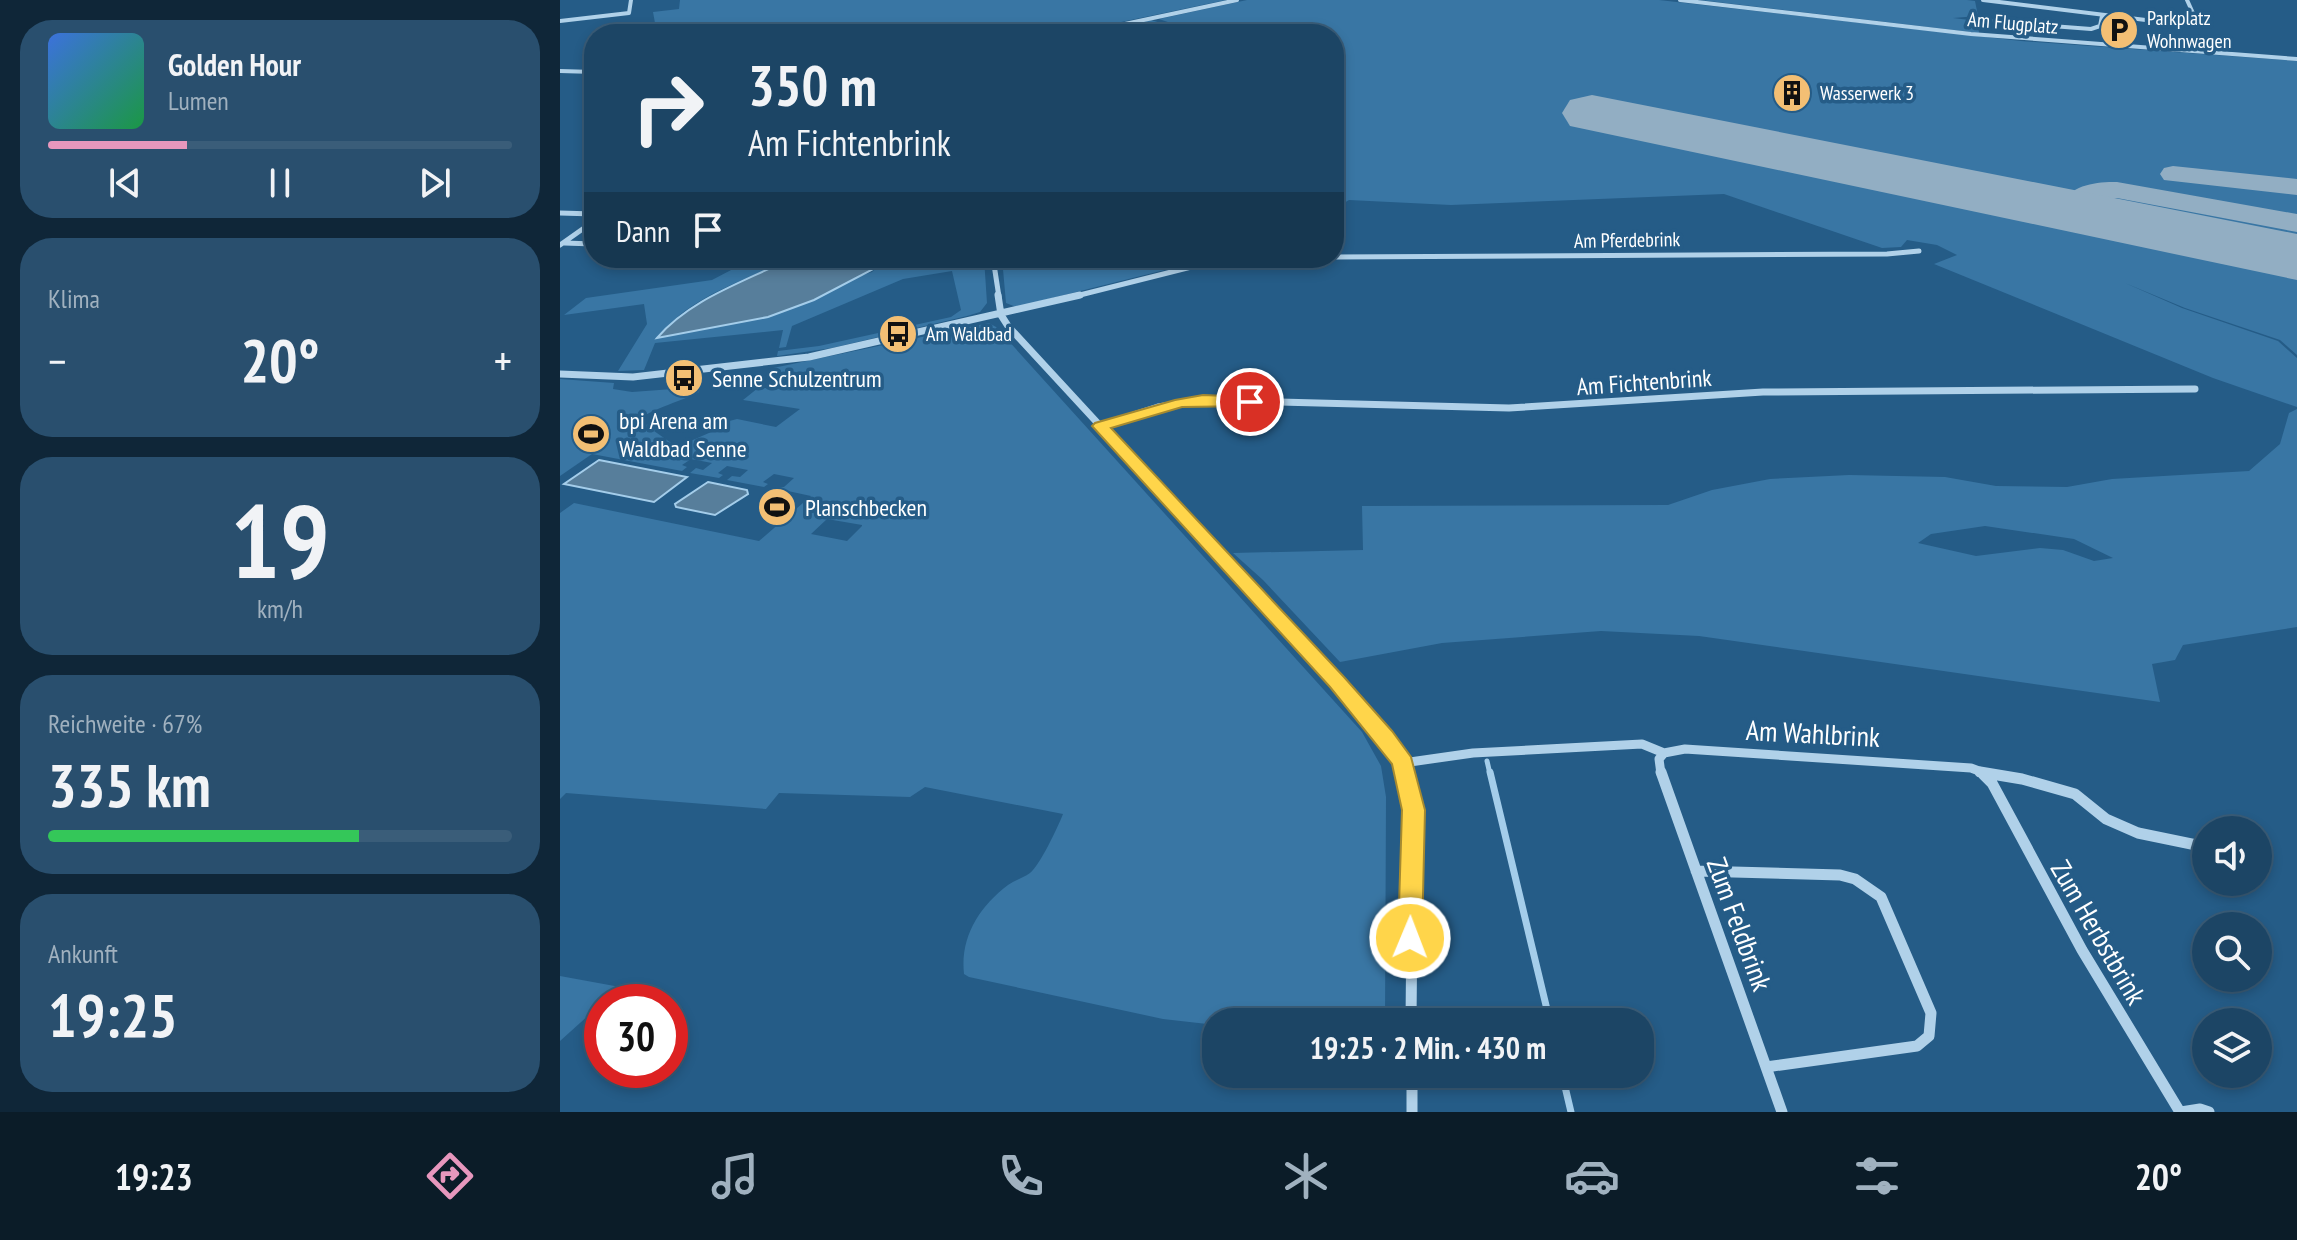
<!DOCTYPE html>
<html lang="de">
<meta charset="utf-8">
<style>
:root{--surface:#1c4565;--page:#294f6e;--text:#f1f3f6;--muted:#a0b1bf;--line:#3a5d79;--accent:#e797bd}
body{margin:0;font-family:"PT Sans Narrow",sans-serif;background:var(--page);color:var(--text);height:100vh;display:flex;flex-direction:column;font-size:30px;white-space:nowrap}
*{box-sizing:border-box;margin:0}
p{font-size:26px;color:var(--muted)}
.icon{flex:none;width:44px;height:44px;fill:none;stroke:currentColor;stroke-width:2;stroke-linecap:round;stroke-linejoin:round}
.map{position:relative;flex:1;overflow:hidden}
.side{display:flex;flex-direction:column;gap:20px;padding:20px;background:#0f2638;width:560px}
.side>*{flex:none}
.hud{position:absolute;left:24px;top:24px;width:760px;height:244px;border-radius:32px;box-shadow:0 4px 12px #0003,0 0 0 2px var(--line);background:#1c4565;color:var(--text);overflow:hidden}
.fabs{position:absolute;left:1632px;top:816px;display:grid;gap:16px}
.fabs a{display:grid;place-items:center;width:80px;height:80px;border-radius:50%;background:var(--surface);box-shadow:0 4px 12px #0003,0 0 0 2px var(--line);font-size:40px}
.speed{position:absolute;left:24px;top:984px;display:flex;gap:16px;font-size:40px;font-weight:700;text-align:center}
.speed>*{display:grid;place-content:center;width:104px;height:104px;border-radius:50%;background:var(--surface);box-shadow:0 4px 12px #0003,0 0 0 2px var(--line);line-height:1}
.speed .limit{border:12px solid #d22;background:#fff;color:#111}
.pin{position:absolute;display:grid;place-items:center;width:68px;height:68px;color:#fff;margin:-34px;border:4px solid #fff;border-radius:50%;box-shadow:0 2px 8px #0007}
.me{position:absolute;width:88px;margin:-44px;rotate:1deg;stroke-linejoin:round;filter:drop-shadow(0 0 6px #0008)}
.turn{display:flex;align-items:center;gap:28px;height:168px;padding:0 32px;font-size:36px}
.turn .icon{width:104px;height:104px;stroke-width:2.5}
.turn b{display:block;font-size:56px;line-height:68px}
.then{display:flex;align-items:center;height:76px;padding:0 32px;background:#0003;gap:16px;font-size:30px}
.big{font-size:60px;font-weight:600;line-height:1.1}
.side .card{flex:1;display:flex;flex-direction:column;justify-content:center;gap:12px;min-width:0;padding:0 28px;border-radius:32px;background:var(--page)}
.side .dial{align-items:center;gap:0}
.dial b{font-size:104px;line-height:1}
.song{display:flex;align-items:center;gap:24px}
.cover{width:96px;height:96px;border-radius:12px;background:linear-gradient(135deg,hsl(220 70% 55%),hsl(140 70% 35%))}
.played{height:8px;border-radius:4px;background:linear-gradient(90deg,var(--accent) 30%,var(--line) 30%)}
.keys{display:flex;justify-content:space-around;direction:ltr}
.heat{display:flex;justify-content:space-between;align-items:center;font-size:44px;direction:ltr}
.charge{height:12px;border-radius:6px;background:linear-gradient(90deg,#34c759 67%,var(--line) 0)}
.trip{position:absolute;left:642px;top:1008px;width:452px;height:80px;border-radius:32px;background:var(--surface);box-shadow:0 4px 12px #0003,0 0 0 2px var(--line);font-weight:600;line-height:80px;text-align:center}
.tabs{display:flex;height:128px;justify-content:space-around;align-items:center;background:#0b1c28;color:var(--muted)}
.tabs .icon{width:56px;height:56px}
.tabs .current{color:var(--accent)}
.tabs b{font-size:36px;color:var(--text)}
main{display:flex;flex:1;min-height:0}
.map>svg:first-child{display:block}
.green{fill:#3976a4;fill-rule:evenodd}
.water{fill:#577e9b;stroke:#a4cdea;stroke-width:2}
.lines{fill:none;stroke-linecap:round;stroke-linejoin:round}
.stream-far1{stroke:#a4cdea;stroke-width:5}
.stream{stroke:#a4cdea;stroke-width:7}
.taxiway{fill:#92aec3;fill-rule:evenodd}
.runway{fill:#92aec3;fill-rule:evenodd}
.minor-far4{stroke:#b0d1e9;stroke-width:4}
.minor-far3{stroke:#b0d1e9;stroke-width:5}
.minor-far2{stroke:#b0d1e9;stroke-width:7}
.minor-far1{stroke:#b0d1e9;stroke-width:9}
.minor{stroke:#b0d1e9;stroke-width:11}
.route{fill:#ffd54a;stroke:#a68a30;stroke-width:2}
.labels{text-anchor:middle;dominant-baseline:central;stroke-width:7;stroke-linejoin:round;paint-order:stroke}
.far-poi-label{font-size:20px;fill:#fff;stroke:#255c87;text-anchor:start}
.far-street-label{font-size:20px;fill:#fff;stroke:#255c87}
.poi-label{font-size:24px;fill:#fff;stroke:#255c87;text-anchor:start}
.street-label{font-size:24px;fill:#fff;stroke:#255c87}
.near-street-label{font-size:28px;fill:#fff;stroke:#255c87}
</style>
<main>
<section class="side">
<div class="card">
<div class="song"><i class="cover"></i><div><b>Golden Hour</b><p>Lumen</p></div></div>
<div class="played"></div>
<div class="keys"><svg class="icon" aria-label="previous" viewBox="0 0 24 24"><path d="M18 5L8 12l10 7zM5 5v14"/></svg><svg class="icon" aria-label="pause" viewBox="0 0 24 24"><path d="M8 5v14M16 5v14"/></svg><svg class="icon" aria-label="next" viewBox="0 0 24 24"><path d="M6 5l10 7-10 7zM19 5v14"/></svg></div>
</div>
<div class="card"><p>Klima</p>
<div class="heat"><a>−</a><b class="big">20°</b><a>+</a></div>
</div>
<div class="card dial"><b>19</b><p>km/h</p></div>
<div class="card"><p>Reichweite · 67%</p><b class="big">335 km</b><div class="charge"></div></div>
<div class="card"><p>Ankunft</p><b class="big">19:25</b></div>
</section>
<div class="map">
<svg width="1737" height="1112" viewBox="0 0 1737 1112">
<rect width="100%" height="100%" fill="#255c87"/>
<path class="green" d="M120,0H666L504,34H97L93,12L119,9Z
M687,0H1099L1461,41L1737,61V355L1720,340L1625,308L1565,283L1622,308L1718,341L1737,358V407L1653,378L1374,264L1397,255L1377,245L1347,240L1341,247L1322,248L1164,194L891,205L789,200L774,209V131L782,124L774,111V34H643L599,19Z
M1140,0H1407L1415,1L1418,16L1393,18L1418,21L1419,33Z
M591,20L637,34H527Z
M194,258H231C188,280 128,296 99,337L208,317L254,300L290,279L312,272L320,265L301,258L337,262L353,258H424L427,303L420,312L407,316L272,348L217,356L218,351L259,346L391,317L401,310L392,271L343,279L232,326L226,347L219,348L223,330L95,343L84,370L58,371L87,324L84,304L4,315L26,298L152,280Z
M442,258H653L456,307L446,303Z
M429,323L436,327L802,732L821,766L826,797L825,1022H656V1025L603,1019L409,977L404,974C400,937 419,907 448,885C455,880 463,878 470,873C480,865 498,827 503,814L365,787L350,797L219,793L206,809L6,793L0,799V513L14,503L199,541L251,496L214,488L224,487L234,478L214,474L203,482L208,484L204,487L167,480L172,476L180,477L188,470L167,466L158,473L163,475L159,478L130,473L136,468L143,470L152,463L131,459L122,465L127,467L122,471L32,454L0,476V379L54,383L53,389L72,392L140,387L139,392C119,403 86,409 72,426L93,424L97,428L94,431L117,447L158,429L161,427L158,424L177,419L216,427L240,409L183,400L198,388L302,390L307,388L209,385L213,368ZM267,519L302,525V526L287,541L251,534Z
M1737,409V627L1623,645L1615,660L1592,664L1600,702L1139,636L1041,631L882,643L780,662L703,580L673,553L803,550L802,506L1108,505L1152,490L1210,479L1289,475L1385,477L1436,486L1507,487L1552,479L1689,471L1720,444L1729,413ZM1425,526L1514,539L1553,558L1534,561L1503,550L1480,548L1416,556L1358,543L1371,534Z
M0,976L60,987L0,1041Z"/>
<path class="water" d="M231,258H301L321,265L254,300L208,317L97,338C131,298 185,282 231,258Z
M39,460L127,477L94,502L4,484Z
M148,482L187,490L188,494L155,515L116,507L115,504Z"/>
<g class="lines">
<path class="stream-far1" d="M927,761L930,774"/>
<path class="stream" d="M930,772L990,1022
M1002,1074L1011,1112"/>
<path class="taxiway" d="M1613,166L1737,179V195L1604,180L1600,174L1604,168Z
M1557,182L1737,214V232L1557,198L1538,199L1530,204L1543,210L1547,216L1543,222C1526,226 1508,219 1501,203C1514,184 1536,182 1557,182Z"/>
<path class="runway" d="M1032,95L1737,234V280L1010,126L1002,113L1010,100Z"/>
<path class="minor-far4" d="M1120,0L1411,34L1737,59
M1423,0L1610,23L1637,22L1627,0
M1415,20L1531,29L1540,26L1542,16
M0,21L69,13L71,0
M518,34L677,0
M0,71L34,72"/>
<path class="minor-far3" d="M0,213L34,214
M4,243L34,244
M0,245L34,221
M774,257L1327,254L1359,251
M102,258H134
M433,258L439,297
M512,297L667,258"/>
<path class="minor-far2" d="M438,295L441,315L448,326L616,508
M0,374L73,377L249,357L520,295
M540,426L598,407L643,400L949,408L1203,392L1635,389"/>
<path class="minor-far1" d="M614,506L777,682L843,763L845,774
M1104,753L1125,749L1411,768L1427,774
M843,763L913,753L1082,744L1104,753
M1101,774L1099,759L1104,753"/>
<path class="minor" d="M845,772L853,810L851,1022
M1101,772L1222,1112
M1420,772L1462,779L1515,794L1546,819L1578,833L1646,847
M1423,774L1432,783L1522,950L1620,1112
M1136,871L1280,875L1295,879L1321,897L1371,1013L1369,1036L1357,1046L1206,1067
M852,1074V1112
M1621,1112L1640,1109L1649,1112"/>
</g>
<path class="route" d="M643,395L690,397L698,402L690,406L622,407L551,428L784,677L832,731L851,757L865,810L862,938L859,946L850,949L841,946L838,938L842,810L832,764L770,687L532,426L535,423L615,400Z"/>
<defs>
<g id="parking-disc" transform="scale(2)"><circle r="9.5" fill="#f3bf74" stroke="#255c87"/><path d="M-3.5-5.5H1a3.5 3.5 0 0 1 0 7H-1V5.5H-3.5ZM-1-3.4V-.6H.8a1.4 1.4 0 0 0 0-2.8Z" fill="#111"/></g>
<g id="building-disc" transform="scale(2)"><circle r="9.5" fill="#f3bf74" stroke="#255c87"/><path d="M-4-6H4V6H1V3H-1V6H-4ZM-2.5-4.3h1.7v1.8h-1.7ZM.8-4.3h1.7v1.8H.8ZM-2.5-1h1.7V.8h-1.7ZM.8-1h1.7V.8H.8Z" fill="#111"/></g>
<g id="bus-disc" transform="scale(2)"><circle r="9.5" fill="#f3bf74" stroke="#255c87"/><path d="M-5-6H5V4H4V6H2V4H-2V6H-4V4H-5ZM-3.5-4V0h7V-4ZM-3.5 1.2v1.5H-2V1.2ZM2 1.2v1.5H3.5V1.2Z" fill="#111"/></g>
<g id="stadium-disc" transform="scale(2)"><circle r="9.5" fill="#f3bf74" stroke="#255c87"/><path d="M0-5a6.5 5 0 1 0 0 10a6.5 5 0 1 0 0-10ZM-3.5-1.8h7v3.6h-7Z" fill="#111"/></g>
</defs>
<g fill-rule="evenodd">
<use href="#parking-disc" x="1559" y="30"/>
<use href="#building-disc" x="1232" y="93"/>
<use href="#bus-disc" x="338" y="334"/>
<use href="#bus-disc" x="124" y="378"/>
<use href="#stadium-disc" x="31" y="434"/>
<use href="#stadium-disc" x="217" y="507"/>
</g>
<g class="labels">
<g class="far-poi-label">
<text x="1587" y="18">Parkplatz<tspan x="1587" dy="23">Wohnwagen</tspan></text>
<text x="1260" y="93">Wasserwerk 3</text>
<text x="366" y="334">Am Waldbad</text>
</g>
<g class="far-street-label">
<text transform="translate(1453 23) rotate(5)">Am Flugplatz</text>
<text transform="translate(1067 240) rotate(-1)">Am Pferdebrink</text>
</g>
<g class="poi-label">
<text x="152" y="378">Senne Schulzentrum</text>
<text x="59" y="420">bpi Arena am<tspan x="59" dy="28">Waldbad Senne</tspan></text>
<text x="245" y="507">Planschbecken</text>
</g>
<g class="street-label">
<text transform="translate(1084 382) rotate(-4)">Am Fichtenbrink</text>
</g>
<g class="near-street-label">
<text transform="translate(1253 733) rotate(3)">Am Wahlbrink</text>
<text transform="translate(1180 924) rotate(70)">Zum Feldbrink</text>
<text transform="translate(1539 932) rotate(60)">Zum Herbstbrink</text>
</g>
</g>
</svg>
<div class="fabs">
<a><svg class="icon" aria-label="sound" viewBox="0 0 24 24"><path d="M4 9h4l5-4v14l-5-4H4zM17 9q2 3 0 6"/></svg></a>
<a><svg class="icon" aria-label="search" viewBox="0 0 24 24"><circle cx="10" cy="10" r="6"/><path d="M15 15l6 6"/></svg></a>
<a><svg class="icon" aria-label="layers" viewBox="0 0 24 24"><path d="M12 4l9 5-9 5-9-5zM3 14l9 5 9-5"/></svg></a>
</div>
<div class="speed"><div class="limit">30</div></div>
<div class="pin" style="left:690px;top:402px;background:#d93025"><svg class="icon" aria-label="arrive" viewBox="0 0 24 24"><path d="M6 21V4h12l-3 4 3 4H6"/></svg></div>
<svg class="me" style="left:850px;top:938px" viewBox="-20 -20 40 40"><circle r="17" fill="#ffd54a" stroke="#fff" stroke-width="3"/><path d="M0-11L8 9 0 5-8 9z" fill="#fff"/></svg>
<div class="trip">19:25 · 2 Min. · 430 m</div>
<div class="hud">
<div class="turn"><svg class="icon" aria-label="right" viewBox="0 0 24 24"><path d="M7 20v-9h11M14 6l5 5-5 5"/></svg><div><b>350 m</b>Am Fichtenbrink</div></div>
<div class="then">Dann<svg class="icon" aria-label="arrive" viewBox="0 0 24 24"><path d="M6 21V4h12l-3 4 3 4H6"/></svg></div>
</div>
</div>
</main>
<nav class="tabs">
<b>19:23</b>
<svg class="icon current" aria-label="directions" viewBox="0 0 24 24"><path d="M12 3l9 9-9 9-9-9zM9 14v-3h6M13 9l2 2-2 2"/></svg>
<svg class="icon" aria-label="music" viewBox="0 0 24 24"><path d="M9 18V5l10-2v13"/><circle cx="6" cy="18" r="3"/><circle cx="16" cy="16" r="3"/></svg>
<svg class="icon" aria-label="phone" viewBox="0 0 24 24"><path d="M5 4h4l2 5-3 2q2 4 5 5l2-3 5 2v4C11 20 4 13 5 4z"/></svg>
<svg class="icon" aria-label="climate" viewBox="0 0 24 24"><path d="M12 3v18M4 7l16 10M4 17L20 7"/></svg>
<svg class="icon" aria-label="car" viewBox="0 0 24 24"><path d="M5 17H2v-5l4-1 3-4h7l3 4 3 1v5h-3M9 17h6M6 11h13"/><circle cx="7" cy="17" r="2"/><circle cx="17" cy="17" r="2"/></svg>
<svg class="icon" aria-label="filters" viewBox="0 0 24 24"><path d="M4 7h16M4 17h16"/><circle cx="9" cy="7" r="2"/><circle cx="15" cy="17" r="2"/></svg>
<b>20°</b>
</nav>
